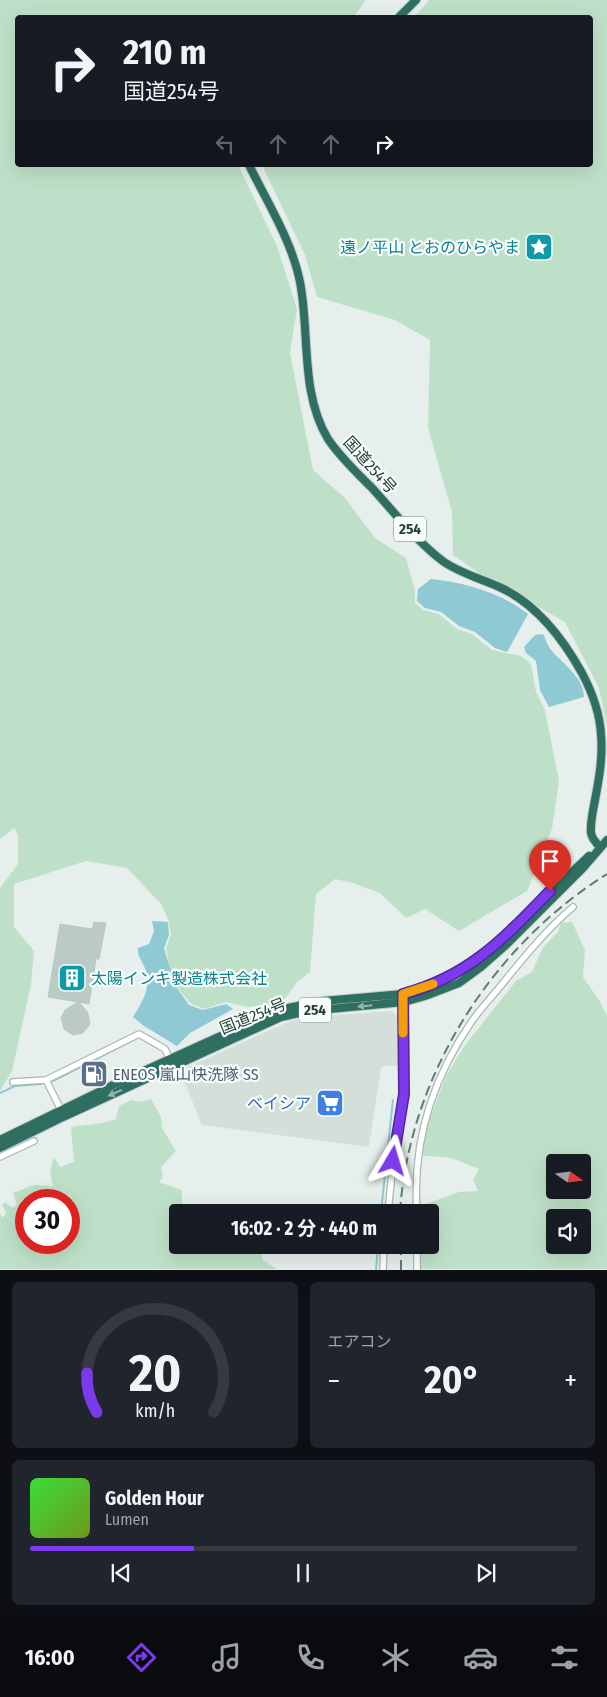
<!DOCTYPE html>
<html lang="ja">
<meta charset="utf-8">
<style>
:root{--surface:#171b24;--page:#20242c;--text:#f1f3f6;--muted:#9ea1a6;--line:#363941;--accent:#7c3aed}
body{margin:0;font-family:"Fira Sans Condensed","Noto Sans JP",sans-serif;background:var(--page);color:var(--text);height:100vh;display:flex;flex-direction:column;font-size:19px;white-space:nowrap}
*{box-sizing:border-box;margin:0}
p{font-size:16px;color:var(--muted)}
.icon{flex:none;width:28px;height:28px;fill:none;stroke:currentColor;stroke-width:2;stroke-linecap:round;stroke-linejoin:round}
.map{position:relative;height:1270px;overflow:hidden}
.side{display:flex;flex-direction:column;gap:12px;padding:12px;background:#0d0f14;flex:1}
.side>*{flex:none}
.banner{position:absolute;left:15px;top:15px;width:578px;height:152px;border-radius:5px;box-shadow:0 5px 20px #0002;background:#171b24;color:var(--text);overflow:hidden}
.needle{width:32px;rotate:104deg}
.buttons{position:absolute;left:546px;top:1154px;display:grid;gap:10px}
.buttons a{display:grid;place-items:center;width:45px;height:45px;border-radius:5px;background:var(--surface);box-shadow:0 5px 20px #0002;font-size:25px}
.speed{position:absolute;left:15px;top:1189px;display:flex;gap:10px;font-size:25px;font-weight:700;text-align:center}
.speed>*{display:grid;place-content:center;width:65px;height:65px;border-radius:50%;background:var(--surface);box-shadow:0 5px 20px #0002;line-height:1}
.speed .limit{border:8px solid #d22;background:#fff;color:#111}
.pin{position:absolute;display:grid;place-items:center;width:42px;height:42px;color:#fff;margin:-51px -21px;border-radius:50% 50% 50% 0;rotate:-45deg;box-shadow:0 0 5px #0007}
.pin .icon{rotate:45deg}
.me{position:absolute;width:55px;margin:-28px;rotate:7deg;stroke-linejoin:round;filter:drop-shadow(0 0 4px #0008)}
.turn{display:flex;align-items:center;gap:18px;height:105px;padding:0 25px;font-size:22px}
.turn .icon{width:65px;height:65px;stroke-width:2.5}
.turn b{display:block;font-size:35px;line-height:42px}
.lanes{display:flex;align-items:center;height:48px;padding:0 25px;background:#0003;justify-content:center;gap:25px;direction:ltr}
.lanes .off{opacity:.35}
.big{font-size:38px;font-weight:700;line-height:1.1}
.side .card{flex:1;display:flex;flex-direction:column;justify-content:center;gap:8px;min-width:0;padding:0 18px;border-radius:8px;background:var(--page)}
.side .dial{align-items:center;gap:0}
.dial svg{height:130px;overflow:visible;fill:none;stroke:var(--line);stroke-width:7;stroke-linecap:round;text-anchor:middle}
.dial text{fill:var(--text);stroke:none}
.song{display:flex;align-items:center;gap:15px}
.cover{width:60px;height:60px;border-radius:8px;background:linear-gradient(135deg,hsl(120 70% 55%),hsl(80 70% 35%))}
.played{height:5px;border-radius:2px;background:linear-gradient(90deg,var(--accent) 30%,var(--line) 30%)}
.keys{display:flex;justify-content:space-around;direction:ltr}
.heat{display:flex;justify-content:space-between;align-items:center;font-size:28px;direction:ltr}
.side .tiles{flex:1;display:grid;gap:12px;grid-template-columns:1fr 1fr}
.card:last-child{grid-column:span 2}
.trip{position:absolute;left:169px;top:1204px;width:270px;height:50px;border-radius:5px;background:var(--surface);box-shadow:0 5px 20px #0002;font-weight:700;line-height:50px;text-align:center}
.menu{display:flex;height:80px;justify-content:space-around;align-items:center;background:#090b0e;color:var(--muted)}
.menu .icon{width:35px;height:35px}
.menu .on{color:var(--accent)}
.menu b{font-size:22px;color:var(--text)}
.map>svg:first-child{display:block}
.built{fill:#d4dfda}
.green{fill:#bfe0c8;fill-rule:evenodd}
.water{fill:#8ec9d4}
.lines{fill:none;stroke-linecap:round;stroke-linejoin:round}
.stream{stroke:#8ec9d4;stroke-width:2}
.building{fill:#bbcac4;stroke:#b8c9c2}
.minor-casing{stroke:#a8b8b2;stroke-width:8}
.highway-casing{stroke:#c2cac8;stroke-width:10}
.minor{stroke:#fff;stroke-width:5.5}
.highway{stroke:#2f6f62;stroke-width:8}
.rail{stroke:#5f7d75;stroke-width:2;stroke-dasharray:10 5;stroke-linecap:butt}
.oneway{fill:#93b5ae}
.route-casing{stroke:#51269a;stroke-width:12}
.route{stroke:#7c3aed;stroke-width:9}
.slow{stroke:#f59e0b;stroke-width:9}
.labels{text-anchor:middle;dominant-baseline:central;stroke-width:4.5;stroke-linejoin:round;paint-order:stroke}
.shield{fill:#f7fbf9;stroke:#637a73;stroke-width:1}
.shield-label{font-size:15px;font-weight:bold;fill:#24423a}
.culture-label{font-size:16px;fill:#0d838f;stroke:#f7fbf9;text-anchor:end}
.street-label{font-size:16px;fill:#24423a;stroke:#f7fbf9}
.service-label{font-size:16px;fill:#4e5e75;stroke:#f7fbf9;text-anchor:start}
.shop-label{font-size:16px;fill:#366cbe;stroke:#f7fbf9;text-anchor:end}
</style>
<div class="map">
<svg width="607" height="1270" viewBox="0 0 607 1270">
<rect width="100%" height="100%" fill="#e6efeb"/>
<path class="built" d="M391,1011L398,1016V1066H384L381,1068L369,1147L202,1125L182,1076L186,1068L290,1021L321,1016Z"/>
<path class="green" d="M0,0H366L355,15L343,18H18V165H238L277,246L297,309L290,353L313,470L345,498L375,538L406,558L415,591V603L423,610L439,614L457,629L472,634L492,650L521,656L531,664L536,692L545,710L559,781L552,829L527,891L459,931L425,909L406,918L380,893L353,883L335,879L316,894L310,972L297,982L282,1003L248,1007L226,1002L204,1009L190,1003L175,984L170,970L166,948L171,935L169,922L162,905L127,868L86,861L14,884V927L34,951L31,985L12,1071L0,1091V888L18,864V835L14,828L0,839Z
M429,0H607V726L599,688L565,622L479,573L453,555L452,512L428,428L430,340L395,320L317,297L305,255L262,165H590V18H414Z
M572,922L585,950L583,977L599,1000L607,1016V1269H421V1245H430V1212H423V1205L459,1192L478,1191L473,1179L479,1169L451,1158L419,1155L430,1118L446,1076L465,1045L516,981L532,972L543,947L558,932L561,923ZM555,1162H582V1190H555ZM555,1218H582V1245H555Z
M151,1099L161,1117L162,1128L176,1151L161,1167L163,1177L159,1182L182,1190V1203L190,1212H178V1245H261L262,1259L277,1269H0V1214L3,1218L6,1212L2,1205L5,1202L13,1208L17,1204L13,1193L34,1185L53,1186L50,1171L54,1157L60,1167L74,1162L71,1127L102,1123L116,1119L119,1106L131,1100L141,1102ZM26,1200H69V1242H26Z"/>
<path class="water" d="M431,579C466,583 500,592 528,614L507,652L495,648L475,632L459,626L441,612L425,608L417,601L418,589Z
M543,634C546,640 548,647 553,652C564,665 584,678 584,697L549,707L540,690L536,661L526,653L524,647L535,635Z
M152,921L168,922L169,935L164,948L175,985L189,1005L203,1010L226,1004L233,1009L190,1033L177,1046L144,1026L133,1017C143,1001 153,985 144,966C141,959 137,955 138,948L149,944L154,931Z"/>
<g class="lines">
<path class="stream" d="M53,1081L135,1039
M0,1093L15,1086L41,1084
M381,1212L393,1100
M376,1270L378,1245"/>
</g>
<path class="building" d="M94,922L106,923L99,959H96L89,1004L79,1002L88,1013L90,1024L83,1033L73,1035L64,1029L61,1018L65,1010L78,1002L48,997L60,924L92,929Z"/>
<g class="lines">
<g class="minor-casing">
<path id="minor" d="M46,1080L61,1110
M13,1082L46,1080L139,1034L165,1049L170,1060
M0,1157L34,1141
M388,1212L395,1143L404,1094V999
M417,1212C412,1142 432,1079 472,1021C481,1008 493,996 503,983C525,956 547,929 573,907
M383,1270L384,1245
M417,1270V1245"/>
</g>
<g class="highway-casing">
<path id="highway" d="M398,18L416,0
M249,165C267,202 292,241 300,282C310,333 300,393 328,439C340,457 357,473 372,488C395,513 417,542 444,562C460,573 479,578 497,586C535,602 562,637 582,673C592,692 600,713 601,735C603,757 599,779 595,800C593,811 590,823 591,833C592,839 596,843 600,847
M0,1140L115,1084L278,1010L323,1001L403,994L444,980L468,967L489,951L589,856
M0,1148L63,1117L281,1017L308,1011L404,1002L425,996L459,983L481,967L507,944L583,868L607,840"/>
</g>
<use href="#minor" class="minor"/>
<use href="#highway" class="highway"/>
<path class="rail" d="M400,1212C409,1076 492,946 607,874
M401,1270V1245"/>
</g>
<defs><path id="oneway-solid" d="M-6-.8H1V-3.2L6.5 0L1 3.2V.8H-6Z" transform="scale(1.25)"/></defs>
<g class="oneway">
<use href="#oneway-solid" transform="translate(365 1006) rotate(174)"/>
<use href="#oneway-solid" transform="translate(115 1093) rotate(156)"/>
</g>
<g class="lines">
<g class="route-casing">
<path id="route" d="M393,1161L404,1094L403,994C470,976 504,938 550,891"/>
</g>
<use href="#route" class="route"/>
<path class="slow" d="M403,1033V994L433,984"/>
</g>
<defs>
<g id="sight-square" transform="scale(1.4375)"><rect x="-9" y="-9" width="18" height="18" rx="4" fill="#0f9aa8" stroke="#f7fbf9"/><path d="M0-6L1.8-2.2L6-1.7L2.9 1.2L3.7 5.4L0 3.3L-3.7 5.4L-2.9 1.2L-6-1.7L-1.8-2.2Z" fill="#fff"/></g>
<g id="building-square" transform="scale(1.4375)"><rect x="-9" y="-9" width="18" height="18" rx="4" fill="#0f9aa8" stroke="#f7fbf9"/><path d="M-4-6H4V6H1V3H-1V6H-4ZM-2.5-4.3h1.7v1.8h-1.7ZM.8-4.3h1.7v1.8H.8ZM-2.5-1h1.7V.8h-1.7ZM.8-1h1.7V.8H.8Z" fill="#fff"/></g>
<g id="fuel-square" transform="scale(1.4375)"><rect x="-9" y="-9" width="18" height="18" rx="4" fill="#5c6f8a" stroke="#f7fbf9"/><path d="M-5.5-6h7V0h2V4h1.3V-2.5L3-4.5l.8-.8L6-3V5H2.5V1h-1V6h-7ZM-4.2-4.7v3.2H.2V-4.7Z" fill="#fff"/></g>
<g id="supermarket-square" transform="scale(1.4375)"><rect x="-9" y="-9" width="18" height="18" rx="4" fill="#3f7fe0" stroke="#f7fbf9"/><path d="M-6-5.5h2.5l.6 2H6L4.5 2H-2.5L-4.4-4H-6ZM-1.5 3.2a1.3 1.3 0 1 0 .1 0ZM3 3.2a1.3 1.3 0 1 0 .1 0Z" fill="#fff"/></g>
</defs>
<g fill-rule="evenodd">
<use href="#sight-square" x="539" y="247"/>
<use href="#building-square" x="72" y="978"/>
<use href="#fuel-square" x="94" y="1074"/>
<use href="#supermarket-square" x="330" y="1103"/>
</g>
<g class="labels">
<g class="shield">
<rect x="394" y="516.5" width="32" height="25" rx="4"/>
<rect x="299" y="997.5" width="32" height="25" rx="4"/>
</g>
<g class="shield-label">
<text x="410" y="529">254</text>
<text x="315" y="1010">254</text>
</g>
<g class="culture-label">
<text x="520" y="247">遠ノ平山 とおのひらやま</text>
<text x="91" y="978" text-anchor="start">太陽インキ製造株式会社</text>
</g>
<g class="street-label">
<text transform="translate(370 465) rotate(48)">国道254号</text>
<text transform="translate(253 1016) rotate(-22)">国道254号</text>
</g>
<g class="service-label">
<text x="113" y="1074">ENEOS 嵐山快洗隊 SS</text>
</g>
<g class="shop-label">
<text x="311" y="1103">ベイシア</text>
</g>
</g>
</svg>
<div class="buttons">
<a><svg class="needle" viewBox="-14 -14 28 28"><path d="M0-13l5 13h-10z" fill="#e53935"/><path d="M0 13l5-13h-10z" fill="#9ea1a6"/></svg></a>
<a><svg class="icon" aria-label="sound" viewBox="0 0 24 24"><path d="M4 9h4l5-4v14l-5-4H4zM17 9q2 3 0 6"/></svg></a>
</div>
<div class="speed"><div class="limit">30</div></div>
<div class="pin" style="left:550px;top:891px;background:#d93025"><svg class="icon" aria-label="arrive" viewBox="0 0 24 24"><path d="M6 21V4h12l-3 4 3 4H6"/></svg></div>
<svg class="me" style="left:393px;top:1161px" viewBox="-20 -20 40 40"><path d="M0-17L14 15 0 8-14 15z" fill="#7c3aed" stroke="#fff" stroke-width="4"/></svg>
<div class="trip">16:02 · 2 分 · 440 m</div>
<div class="banner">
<div class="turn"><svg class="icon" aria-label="right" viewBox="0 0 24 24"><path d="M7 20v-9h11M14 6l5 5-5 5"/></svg><div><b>210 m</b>国道254号</div></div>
<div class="lanes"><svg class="icon off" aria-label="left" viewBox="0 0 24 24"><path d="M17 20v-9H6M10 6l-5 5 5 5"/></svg><svg class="icon off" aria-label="ahead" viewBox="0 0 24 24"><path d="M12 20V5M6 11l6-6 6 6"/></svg><svg class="icon off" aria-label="ahead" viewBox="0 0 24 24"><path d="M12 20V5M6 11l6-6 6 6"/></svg><svg class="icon" aria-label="right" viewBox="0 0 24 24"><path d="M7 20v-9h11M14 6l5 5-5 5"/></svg></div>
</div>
</div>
<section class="side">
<div class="tiles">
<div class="card dial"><svg viewBox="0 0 100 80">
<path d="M14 69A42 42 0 1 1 86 69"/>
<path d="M14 69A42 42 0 0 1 8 45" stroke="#7c3aed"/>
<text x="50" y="56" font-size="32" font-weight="700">20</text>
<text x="50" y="72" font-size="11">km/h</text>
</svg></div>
<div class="card"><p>エアコン</p>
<div class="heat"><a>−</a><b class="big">20°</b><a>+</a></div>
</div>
<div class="card">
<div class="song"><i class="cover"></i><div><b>Golden Hour</b><p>Lumen</p></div></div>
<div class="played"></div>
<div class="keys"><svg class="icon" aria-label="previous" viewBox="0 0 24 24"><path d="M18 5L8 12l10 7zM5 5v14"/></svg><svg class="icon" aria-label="pause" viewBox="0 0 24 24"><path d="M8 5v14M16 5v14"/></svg><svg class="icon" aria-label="next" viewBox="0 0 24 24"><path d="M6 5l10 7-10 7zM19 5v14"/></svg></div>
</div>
</div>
</section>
<nav class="menu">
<b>16:00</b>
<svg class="icon on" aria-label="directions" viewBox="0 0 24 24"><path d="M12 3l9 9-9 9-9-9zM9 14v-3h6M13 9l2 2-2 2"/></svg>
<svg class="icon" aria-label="music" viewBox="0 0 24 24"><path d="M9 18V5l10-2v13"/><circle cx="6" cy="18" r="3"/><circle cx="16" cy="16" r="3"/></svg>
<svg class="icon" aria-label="phone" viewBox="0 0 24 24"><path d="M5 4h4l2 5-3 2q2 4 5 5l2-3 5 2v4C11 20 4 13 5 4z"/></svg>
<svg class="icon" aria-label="climate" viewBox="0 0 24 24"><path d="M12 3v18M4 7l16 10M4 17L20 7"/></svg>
<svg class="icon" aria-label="car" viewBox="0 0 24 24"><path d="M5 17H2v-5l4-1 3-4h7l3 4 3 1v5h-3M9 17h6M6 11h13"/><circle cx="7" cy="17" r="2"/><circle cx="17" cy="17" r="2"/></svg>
<svg class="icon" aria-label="filters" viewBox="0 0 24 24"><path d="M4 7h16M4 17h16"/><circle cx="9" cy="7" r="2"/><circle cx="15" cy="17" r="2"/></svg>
</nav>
